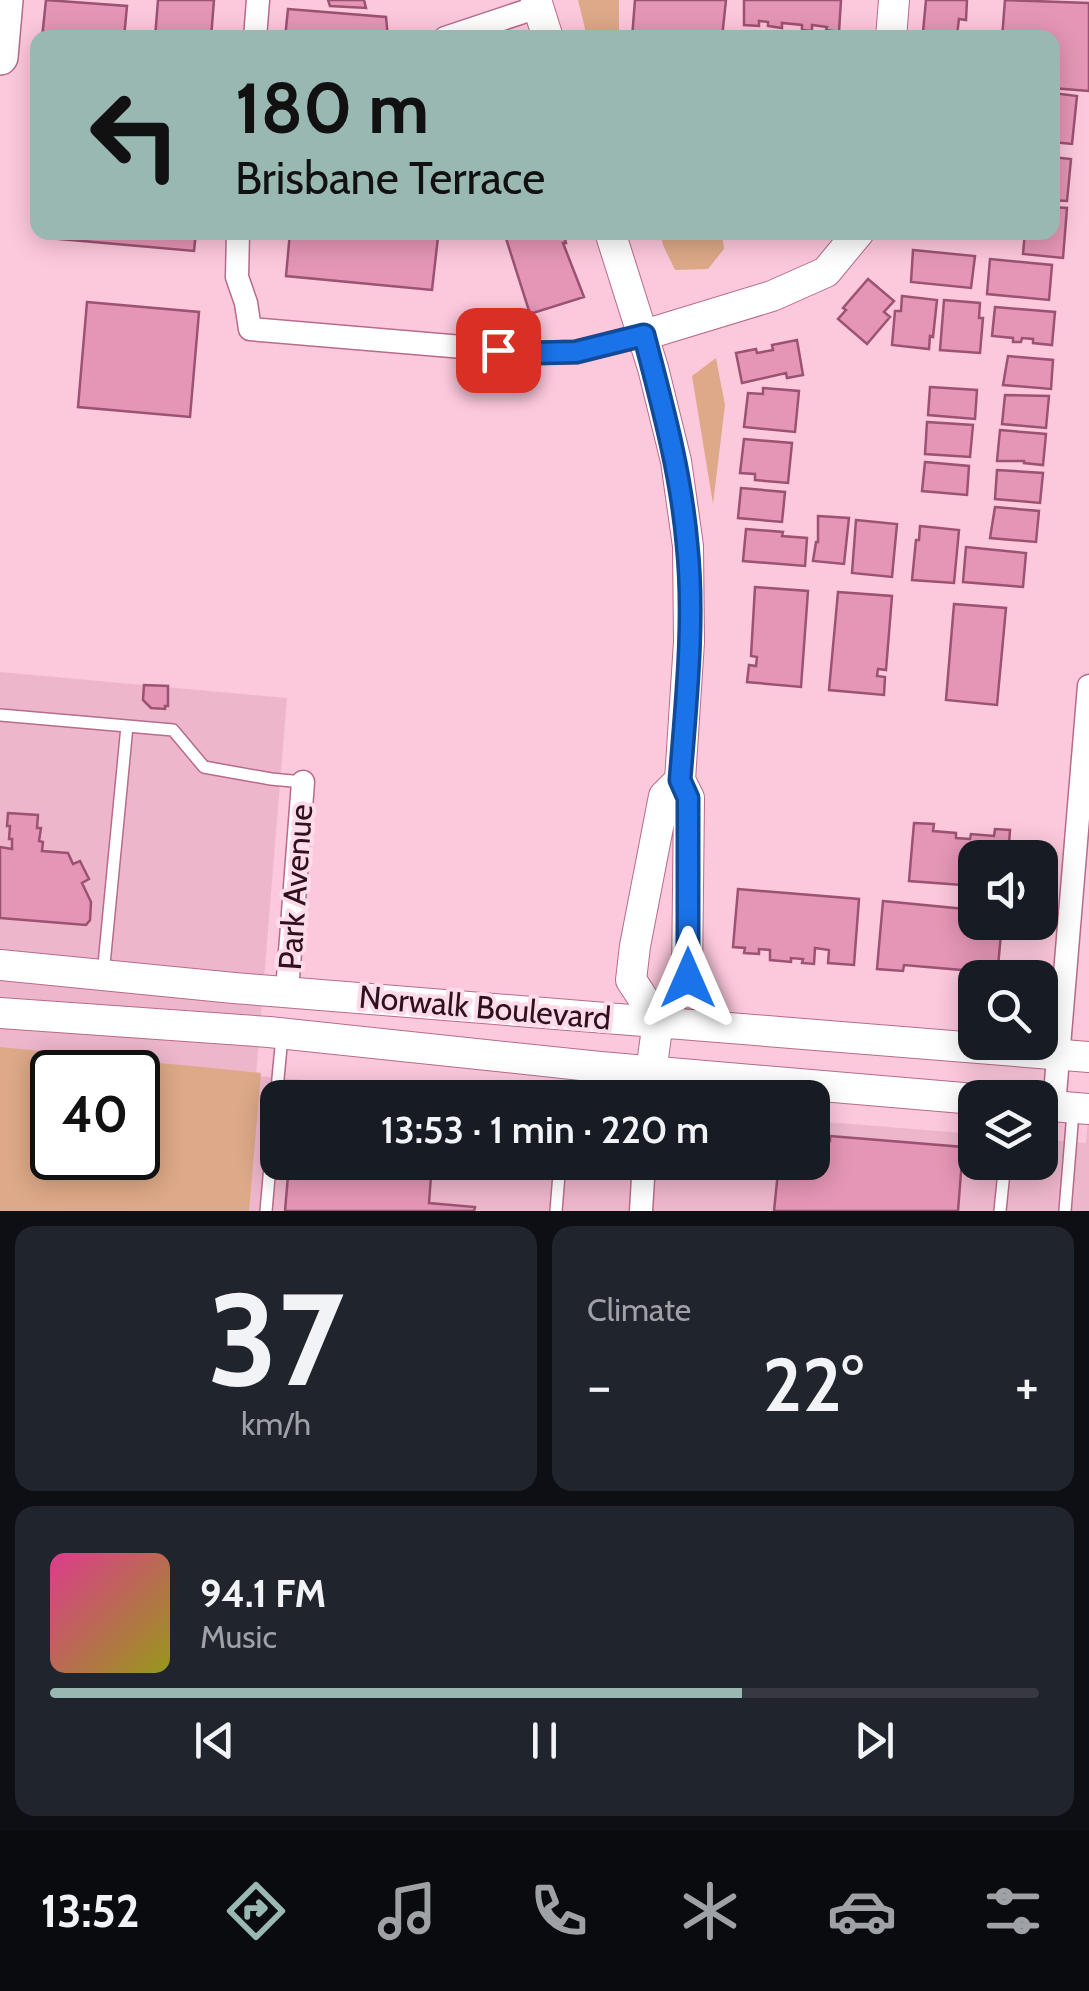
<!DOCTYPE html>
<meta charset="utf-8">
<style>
:root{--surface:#171b24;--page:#20242c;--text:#f1f3f6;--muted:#9ea1a6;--line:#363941;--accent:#99b8b2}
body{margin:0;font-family:Cabin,sans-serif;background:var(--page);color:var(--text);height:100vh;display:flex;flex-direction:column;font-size:38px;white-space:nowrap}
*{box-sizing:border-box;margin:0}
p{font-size:32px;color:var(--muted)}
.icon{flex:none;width:55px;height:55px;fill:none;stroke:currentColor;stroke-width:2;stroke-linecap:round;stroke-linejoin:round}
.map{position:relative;height:1211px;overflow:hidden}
.drawer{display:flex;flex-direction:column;gap:15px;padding:15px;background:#0d0f14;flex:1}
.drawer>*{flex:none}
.top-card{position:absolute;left:30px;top:30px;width:1030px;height:210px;border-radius:20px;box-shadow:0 5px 25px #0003;background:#99b8b2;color:#111;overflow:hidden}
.controls{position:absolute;left:958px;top:840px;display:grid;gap:20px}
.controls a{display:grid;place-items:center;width:100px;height:100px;border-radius:20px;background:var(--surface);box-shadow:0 5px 25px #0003;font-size:50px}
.speed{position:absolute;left:30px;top:1050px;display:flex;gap:20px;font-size:50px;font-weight:700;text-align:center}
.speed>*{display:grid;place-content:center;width:130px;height:130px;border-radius:50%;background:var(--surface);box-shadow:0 5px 25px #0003;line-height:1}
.speed .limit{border:5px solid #111;border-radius:15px;background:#fff;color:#111}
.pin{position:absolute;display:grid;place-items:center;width:85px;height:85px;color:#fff;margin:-42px;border-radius:20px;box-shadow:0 5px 15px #0006}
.me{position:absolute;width:110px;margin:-55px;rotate:0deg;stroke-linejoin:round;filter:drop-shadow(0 0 8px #0008)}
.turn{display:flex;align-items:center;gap:35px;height:210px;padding:0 40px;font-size:45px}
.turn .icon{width:130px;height:130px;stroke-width:2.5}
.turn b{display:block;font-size:70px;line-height:85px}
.big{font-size:75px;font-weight:600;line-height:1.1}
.drawer .widget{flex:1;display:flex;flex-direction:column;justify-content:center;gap:15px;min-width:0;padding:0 35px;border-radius:20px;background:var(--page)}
.drawer .dial{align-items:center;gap:0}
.dial b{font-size:130px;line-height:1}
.song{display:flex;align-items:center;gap:30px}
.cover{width:120px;height:120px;border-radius:15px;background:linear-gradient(135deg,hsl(330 70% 55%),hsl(60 70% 35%))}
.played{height:10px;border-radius:5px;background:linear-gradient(90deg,var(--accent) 70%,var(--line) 70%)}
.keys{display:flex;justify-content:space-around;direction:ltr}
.heat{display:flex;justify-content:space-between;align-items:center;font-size:55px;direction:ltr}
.drawer .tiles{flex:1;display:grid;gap:15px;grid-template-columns:1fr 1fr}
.widget:last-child{grid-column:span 2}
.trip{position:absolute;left:260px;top:1080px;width:570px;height:100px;border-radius:20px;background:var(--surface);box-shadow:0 5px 25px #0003;font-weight:600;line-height:100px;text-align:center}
.tab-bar{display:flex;height:160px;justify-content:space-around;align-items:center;background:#090b0e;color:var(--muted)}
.tab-bar .icon{width:70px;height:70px}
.tab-bar .on{color:var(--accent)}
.tab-bar b{font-size:45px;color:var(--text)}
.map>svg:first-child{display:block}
.built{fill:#edb6cb;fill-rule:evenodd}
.green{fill:#dda988;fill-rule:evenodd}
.building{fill:#e596b6;stroke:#9c5272;stroke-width:2.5}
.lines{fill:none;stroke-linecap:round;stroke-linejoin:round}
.lane-casing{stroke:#b86b8b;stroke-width:14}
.street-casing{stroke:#b86b8b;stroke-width:25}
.secondary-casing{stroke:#b86b8b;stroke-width:32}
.primary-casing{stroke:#b86b8b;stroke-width:38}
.lane{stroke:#fff;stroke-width:11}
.street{stroke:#fff;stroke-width:22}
.secondary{stroke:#fff;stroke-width:30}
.primary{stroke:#fff;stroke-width:35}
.route-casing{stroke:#114b97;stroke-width:25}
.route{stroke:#1a73e8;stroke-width:18}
.labels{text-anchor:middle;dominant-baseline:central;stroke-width:8;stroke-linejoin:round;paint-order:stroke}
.street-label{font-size:32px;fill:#2f111e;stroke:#fedbe8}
</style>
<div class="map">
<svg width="1089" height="1211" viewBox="0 0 1089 1211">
<rect width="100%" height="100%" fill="#fcc8dc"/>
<path class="built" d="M0,672L287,698L256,1076L519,1097L278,1098V1162H812L813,1121L975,1134V1162H1040V1139L1086,1143L1089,1108V1211H0ZM52,1072H138V1158H52Z"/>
<path class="green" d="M578,0H619V37H587Z
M660,233H722L724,249L708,269L675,270L663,245Z
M716,358L725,405L713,504L692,376Z
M0,1047L261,1073L249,1211H0ZM52,1072H138V1158H52Z"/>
<path class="building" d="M46,0L127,6L124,38H42Z
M158,0H214L211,38H155Z
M328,0H364L366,8L330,6Z
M635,0H726L722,38H632Z
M744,0H841L839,32L826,30L827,27L812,25V31L802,30V25L782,23V28L768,26V22L759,21V26L744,25Z
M926,0H967L966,20L959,19L957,35L923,32Z
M1005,0L1089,3V91L1052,88V38H1002Z
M288,9L386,17L388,38H285Z
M1053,93L1077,96L1072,144L1052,142Z
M1052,157L1071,159L1067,201L1052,200Z
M1052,207L1067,208L1063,258L1023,254L1025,232H1052Z
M49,232H196L194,251L49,238Z
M290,232H390L438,237L432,290L286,276Z
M504,232H563L566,243H563L584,297L530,314Z
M913,250L975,256L971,288L911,282Z
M990,259L1052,265L1049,300L987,294Z
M868,279L894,301L884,312L890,317L867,344L838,319L846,310L843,308Z
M902,296L937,300L933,337L930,336L929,349L892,345L895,311H901Z
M944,300L980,303L979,318H983L980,353L940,350Z
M87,302L199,312L190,417L78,407Z
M995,307L1055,312L1052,345L1033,343V339L1022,338L1021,342H1013V338L992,336Z
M797,340L803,375L787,378L786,373L742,383L736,353L756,349L757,353L773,350L772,345Z
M1008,356L1053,360L1051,389L1003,385Z
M930,387L977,390L975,419L928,415Z
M763,388L799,391L795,432L744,427L748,393L763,394Z
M1005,395L1049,396L1046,428L1002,424Z
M927,422L973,425L970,457L925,454Z
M1000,430L1046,434L1043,465L1024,463V461H997Z
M744,439L792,443L788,483L755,480V474L740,473Z
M925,462L969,466L967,495L922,491Z
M997,470L1043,473L1040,503L995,499Z
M741,488L785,492L782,522L738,518Z
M995,507L1039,511L1036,542L990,538Z
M818,516L849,518L844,564L813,561L816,542H818Z
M856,520L897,524L892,577L852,573Z
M920,526L959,530L954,583L912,580L916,540H919Z
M746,529L783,532L782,536L807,538L805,566L743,561Z
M966,547L1026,553L1023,587L963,582Z
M755,587L808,591L801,687L747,682L749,665L756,666L757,657L751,656Z
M838,592L892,596L886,670L878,669L877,676L885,677L884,695L829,690Z
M954,604L1006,608L997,705L946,700Z
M144,685L168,686V706H165V709L151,708L143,700Z
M8,813L38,815L37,828H41L39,841L43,842L42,851L68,853L73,864L80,861L89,879L82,883L91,902L90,920L86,925L0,918V847L12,849V839H9L10,826H7Z
M914,823L934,824L933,831L956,833V838L970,839L971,834L994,836L995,829L1010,830L1008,858H975V886L909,881Z
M738,889L859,899L854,965L828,963L829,950L815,948L814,964L802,963L803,959L791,958V962L770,960V950L759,949V954L744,953L745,948L733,947Z
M883,901L975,910V922H1002L997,978L973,977V971L904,965L903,971L877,969Z
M830,1136L963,1147L958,1211H774L779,1162H812V1140L830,1141Z
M289,1164L431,1176L429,1203L475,1207L474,1211H285Z"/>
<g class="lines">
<g class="lane-casing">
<path id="lane" d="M0,715L127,726
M103,975L127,726L173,730L204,767L271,779L303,782
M274,1121L282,1036
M266,1211L274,1121L278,1122
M556,1211L560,1162
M1000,1211L1005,1162
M1065,1211L1073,1112"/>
</g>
<g class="street-casing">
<path id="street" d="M255,38L258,0
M445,38L538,7
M238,232L237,277L246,303L250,329L533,353L576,352L644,335
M287,991L303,782
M649,1098L651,1072
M1054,1106L1089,686
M641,1211L644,1162"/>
</g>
<g class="secondary-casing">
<path id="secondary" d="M536,0L548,38
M891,38L894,0
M610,232L653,368L676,461L688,546L689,642L680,780L689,798L687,978L658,1021L651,1072
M644,335L772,296L826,272L859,232
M0,965L234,988L1089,1057
M0,1013L269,1032L600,1067L975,1099
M658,1021L631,980L635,946L664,796L680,780
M1040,1105L1089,1109"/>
</g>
<g class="primary-casing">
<path id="primary" d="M0,57L5,0"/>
</g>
<use href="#lane" class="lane"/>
<use href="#street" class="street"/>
<use href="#secondary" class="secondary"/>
<use href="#primary" class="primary"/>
</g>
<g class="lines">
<g class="route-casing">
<path id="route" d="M498,350L533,353L576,352L644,335C662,404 681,473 687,544C695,620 686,704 680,780L688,798V978"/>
</g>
<use href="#route" class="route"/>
</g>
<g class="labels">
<g class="street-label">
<text transform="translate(295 887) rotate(-86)">Park Avenue</text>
<text transform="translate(485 1007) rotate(5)">Norwalk Boulevard</text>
</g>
</g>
</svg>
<div class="controls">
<a><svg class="icon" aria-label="sound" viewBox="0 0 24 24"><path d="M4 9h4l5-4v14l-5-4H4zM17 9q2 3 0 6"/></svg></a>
<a><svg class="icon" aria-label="search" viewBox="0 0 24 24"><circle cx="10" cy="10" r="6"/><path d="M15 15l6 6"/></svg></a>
<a><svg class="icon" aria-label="layers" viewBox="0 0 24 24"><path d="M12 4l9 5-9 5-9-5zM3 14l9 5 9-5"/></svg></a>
</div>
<div class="speed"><div class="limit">40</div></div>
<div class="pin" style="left:498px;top:350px;background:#d93025"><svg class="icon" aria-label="arrive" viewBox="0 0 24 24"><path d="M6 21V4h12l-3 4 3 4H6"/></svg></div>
<svg class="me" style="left:688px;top:978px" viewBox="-20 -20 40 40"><path d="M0-17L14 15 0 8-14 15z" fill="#1a73e8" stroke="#fff" stroke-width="4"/></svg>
<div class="trip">13:53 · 1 min · 220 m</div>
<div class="top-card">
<div class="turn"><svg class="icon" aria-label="left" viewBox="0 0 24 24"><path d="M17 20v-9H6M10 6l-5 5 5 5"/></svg><div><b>180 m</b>Brisbane Terrace</div></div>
</div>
</div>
<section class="drawer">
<div class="tiles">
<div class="widget dial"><b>37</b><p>km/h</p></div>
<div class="widget"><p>Climate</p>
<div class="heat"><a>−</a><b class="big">22°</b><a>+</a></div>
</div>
<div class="widget">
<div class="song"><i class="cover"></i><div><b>94.1 FM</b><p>Music</p></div></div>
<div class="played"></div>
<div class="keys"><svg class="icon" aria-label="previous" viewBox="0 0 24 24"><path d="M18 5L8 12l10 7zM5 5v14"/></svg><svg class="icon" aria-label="pause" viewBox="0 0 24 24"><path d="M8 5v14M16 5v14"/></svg><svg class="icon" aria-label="next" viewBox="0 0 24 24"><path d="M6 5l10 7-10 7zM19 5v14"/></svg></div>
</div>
</div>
</section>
<nav class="tab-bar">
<b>13:52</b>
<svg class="icon on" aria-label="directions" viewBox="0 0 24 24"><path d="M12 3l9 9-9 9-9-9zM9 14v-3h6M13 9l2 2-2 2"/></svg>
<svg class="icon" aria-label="music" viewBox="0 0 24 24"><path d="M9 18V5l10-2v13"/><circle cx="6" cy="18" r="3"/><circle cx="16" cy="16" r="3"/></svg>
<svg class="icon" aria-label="phone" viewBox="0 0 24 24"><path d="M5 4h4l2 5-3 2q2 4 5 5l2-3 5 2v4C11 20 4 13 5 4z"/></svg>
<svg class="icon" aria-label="climate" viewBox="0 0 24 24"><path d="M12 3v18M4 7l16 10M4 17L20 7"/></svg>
<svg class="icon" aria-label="car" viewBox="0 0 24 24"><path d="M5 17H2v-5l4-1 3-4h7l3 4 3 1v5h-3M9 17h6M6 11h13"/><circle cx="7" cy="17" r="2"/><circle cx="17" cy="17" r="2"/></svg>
<svg class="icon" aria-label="filters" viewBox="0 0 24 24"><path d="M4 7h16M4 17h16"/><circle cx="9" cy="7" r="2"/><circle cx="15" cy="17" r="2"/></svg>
</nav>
